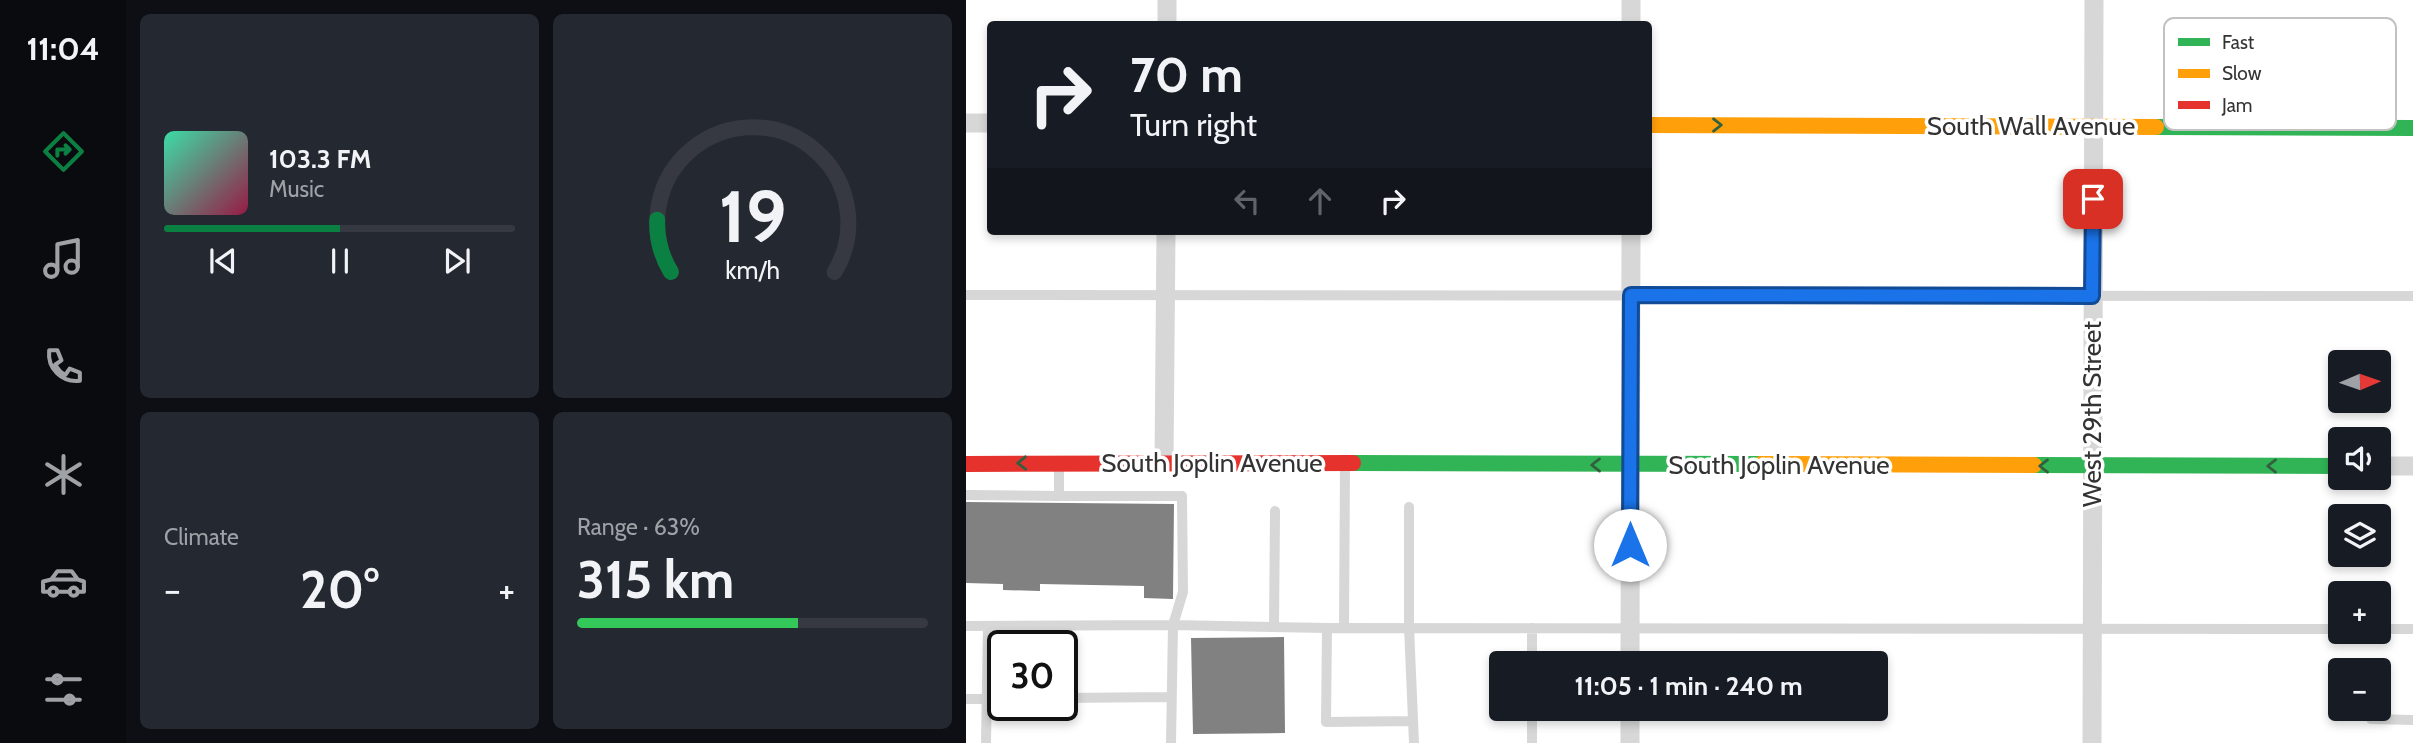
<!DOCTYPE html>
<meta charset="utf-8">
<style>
:root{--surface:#171b24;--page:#242831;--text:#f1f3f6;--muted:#9ea1a6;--line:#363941;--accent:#0b8043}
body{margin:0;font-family:Cabin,sans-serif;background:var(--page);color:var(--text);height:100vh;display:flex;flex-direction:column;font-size:26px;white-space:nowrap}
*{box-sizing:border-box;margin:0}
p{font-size:23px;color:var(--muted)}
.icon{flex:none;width:38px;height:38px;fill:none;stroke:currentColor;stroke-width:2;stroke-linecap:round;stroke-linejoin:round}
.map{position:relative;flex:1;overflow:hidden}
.drawer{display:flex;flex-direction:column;gap:14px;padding:14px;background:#0d0f14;width:840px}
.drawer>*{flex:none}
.guide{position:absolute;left:21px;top:21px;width:665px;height:214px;border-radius:7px;box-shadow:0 4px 10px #0003;background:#171b24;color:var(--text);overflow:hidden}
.needle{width:46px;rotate:88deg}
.buttons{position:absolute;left:1362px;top:350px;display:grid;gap:14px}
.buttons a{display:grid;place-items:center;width:63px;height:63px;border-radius:7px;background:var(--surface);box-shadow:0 4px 10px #0003;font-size:35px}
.speed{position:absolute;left:21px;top:630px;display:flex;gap:14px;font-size:35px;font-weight:700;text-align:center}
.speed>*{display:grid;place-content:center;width:91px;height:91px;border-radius:50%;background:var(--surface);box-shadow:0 4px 10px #0003;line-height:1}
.speed .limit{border:4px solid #111;border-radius:10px;background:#fff;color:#111}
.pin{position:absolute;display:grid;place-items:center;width:60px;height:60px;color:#fff;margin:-30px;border-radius:14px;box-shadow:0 4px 10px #0006}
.me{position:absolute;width:77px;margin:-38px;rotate:0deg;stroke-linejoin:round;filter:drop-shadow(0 0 5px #0008)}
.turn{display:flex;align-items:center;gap:24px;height:147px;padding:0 28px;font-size:32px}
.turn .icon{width:91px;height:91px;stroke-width:2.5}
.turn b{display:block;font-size:49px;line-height:60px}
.lanes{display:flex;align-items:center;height:66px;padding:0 28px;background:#0003;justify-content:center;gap:35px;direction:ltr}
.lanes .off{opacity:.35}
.big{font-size:52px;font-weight:700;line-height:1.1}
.drawer .tile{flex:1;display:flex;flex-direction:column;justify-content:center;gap:10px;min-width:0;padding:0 24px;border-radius:10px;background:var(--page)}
.drawer .dial{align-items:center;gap:0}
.dial svg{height:182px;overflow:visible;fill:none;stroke:var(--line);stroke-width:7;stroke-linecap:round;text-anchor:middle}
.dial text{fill:var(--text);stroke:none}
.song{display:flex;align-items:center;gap:21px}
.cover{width:84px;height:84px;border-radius:10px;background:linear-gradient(135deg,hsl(160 70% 55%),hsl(340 70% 35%))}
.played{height:7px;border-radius:4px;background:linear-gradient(90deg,var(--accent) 50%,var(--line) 50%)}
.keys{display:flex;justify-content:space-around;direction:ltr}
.heat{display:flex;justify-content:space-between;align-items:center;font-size:38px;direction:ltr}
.charge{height:10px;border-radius:5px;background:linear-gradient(90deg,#34c759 63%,var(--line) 0)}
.drawer .tiles{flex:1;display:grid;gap:14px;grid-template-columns:repeat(2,1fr)}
.trip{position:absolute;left:523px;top:651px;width:399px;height:70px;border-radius:7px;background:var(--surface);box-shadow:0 4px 10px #0003;font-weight:700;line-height:70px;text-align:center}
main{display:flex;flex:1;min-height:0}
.tabs{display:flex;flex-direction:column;width:126px;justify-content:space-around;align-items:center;background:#090b0e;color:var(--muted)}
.tabs .icon{width:49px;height:49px}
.tabs .current{color:var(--accent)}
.tabs b{font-size:32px;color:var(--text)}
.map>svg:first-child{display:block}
.building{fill:#818181}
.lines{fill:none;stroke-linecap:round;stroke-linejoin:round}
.lane{stroke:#d7d7d7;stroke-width:10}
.street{stroke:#d7d7d7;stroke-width:19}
.fast{stroke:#30b455;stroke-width:16}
.slow{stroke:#ff9f0a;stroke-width:16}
.jam{stroke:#e5322d;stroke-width:16}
.oneway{stroke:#32603f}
.route-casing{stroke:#114b97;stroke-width:18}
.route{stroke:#1a73e8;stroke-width:12}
.labels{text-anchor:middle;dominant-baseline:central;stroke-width:7;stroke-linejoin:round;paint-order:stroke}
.street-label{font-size:26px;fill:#333;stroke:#fff}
.key{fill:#fff;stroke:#c2c2c2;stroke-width:2}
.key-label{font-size:19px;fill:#333}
</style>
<main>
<nav class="tabs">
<b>11:04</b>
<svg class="icon current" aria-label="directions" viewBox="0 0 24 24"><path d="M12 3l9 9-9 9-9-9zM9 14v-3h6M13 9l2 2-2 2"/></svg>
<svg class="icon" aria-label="music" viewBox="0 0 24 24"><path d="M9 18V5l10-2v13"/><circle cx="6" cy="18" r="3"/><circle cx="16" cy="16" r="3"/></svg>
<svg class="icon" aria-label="phone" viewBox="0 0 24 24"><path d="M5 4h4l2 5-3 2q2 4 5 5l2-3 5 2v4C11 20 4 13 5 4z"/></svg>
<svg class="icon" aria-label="climate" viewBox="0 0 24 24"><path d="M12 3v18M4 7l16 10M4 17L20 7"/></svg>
<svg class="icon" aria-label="car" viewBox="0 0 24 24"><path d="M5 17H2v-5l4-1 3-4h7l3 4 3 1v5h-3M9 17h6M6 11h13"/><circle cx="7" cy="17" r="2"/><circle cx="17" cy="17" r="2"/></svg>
<svg class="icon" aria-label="filters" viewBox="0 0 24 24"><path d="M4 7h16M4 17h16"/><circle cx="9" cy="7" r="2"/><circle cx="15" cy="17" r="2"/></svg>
</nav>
<section class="drawer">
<div class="tiles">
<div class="tile">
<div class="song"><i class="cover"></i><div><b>103.3 FM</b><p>Music</p></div></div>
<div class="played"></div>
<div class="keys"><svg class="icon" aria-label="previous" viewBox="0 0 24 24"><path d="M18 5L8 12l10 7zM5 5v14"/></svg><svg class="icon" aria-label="pause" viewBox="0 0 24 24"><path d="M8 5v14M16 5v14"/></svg><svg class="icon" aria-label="next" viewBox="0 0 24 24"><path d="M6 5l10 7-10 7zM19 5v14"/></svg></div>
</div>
<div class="tile dial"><svg viewBox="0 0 100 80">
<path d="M14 69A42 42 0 1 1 86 69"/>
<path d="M14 69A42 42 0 0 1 8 46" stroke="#0b8043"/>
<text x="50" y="56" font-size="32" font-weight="700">19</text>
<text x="50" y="72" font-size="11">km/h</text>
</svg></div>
<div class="tile"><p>Climate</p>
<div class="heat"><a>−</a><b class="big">20°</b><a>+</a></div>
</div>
<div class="tile"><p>Range · 63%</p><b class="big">315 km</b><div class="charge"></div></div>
</div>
</section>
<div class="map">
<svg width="1447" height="743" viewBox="0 0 1447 743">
<rect width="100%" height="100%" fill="#fff"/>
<path class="building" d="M0,502L208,504L207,599L178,598V586L74,584V591L37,590V584L0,583Z
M318,637L319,733L227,734L225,638Z"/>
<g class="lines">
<path class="lane" d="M0,295L1447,296
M0,495L93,496V463
M93,496H216L217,592L207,625L205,743
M443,507V627L448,743
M0,626L207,625L361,628L1374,629
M308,627L309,511
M361,628L360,722L447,721
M378,628L379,464
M1412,629H1447
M566,663V628
M1407,670L1408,664
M96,698L204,697
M0,699H37
M1406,709L1405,719L1447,720
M20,743L22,627
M566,743V709"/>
<path class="street" d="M201,24V0
M665,24V0
M0,123H24
M198,462L200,231
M1412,466H1447
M664,663L665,231
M664,709V743
M1126,743L1128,0"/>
<path class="fast" d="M1190,127L1447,128
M387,463L795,464
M1068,465L1374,466"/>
<path class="slow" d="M682,125L1190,127
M795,464L1068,465"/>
<path class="jam" d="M0,464L387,463"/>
</g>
<defs><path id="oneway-chevron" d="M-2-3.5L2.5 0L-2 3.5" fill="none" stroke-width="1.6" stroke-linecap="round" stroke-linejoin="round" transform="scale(1.75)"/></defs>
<g class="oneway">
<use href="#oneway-chevron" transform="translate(751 125)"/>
<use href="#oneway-chevron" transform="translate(56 463) rotate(179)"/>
<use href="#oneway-chevron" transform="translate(630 465) rotate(-180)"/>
<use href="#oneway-chevron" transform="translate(1078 466) rotate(-180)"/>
<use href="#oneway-chevron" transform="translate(1306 466) rotate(-180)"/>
</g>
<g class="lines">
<g class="route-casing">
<path id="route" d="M664,545L665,295L1126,296L1127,199"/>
</g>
<use href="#route" class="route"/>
</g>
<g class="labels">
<g class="street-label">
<text x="1065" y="126">South Wall Avenue</text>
<text transform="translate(1126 414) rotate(-90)">West 29th Street</text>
<text x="246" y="463">South Joplin Avenue</text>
<text x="813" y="465">South Joplin Avenue</text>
</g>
</g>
<rect x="1198" y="18" width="232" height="112" rx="10" class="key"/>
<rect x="1212" y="38" width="32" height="8" fill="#30b455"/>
<rect x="1212" y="69" width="32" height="9" fill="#ff9f0a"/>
<rect x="1212" y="101" width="32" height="8" fill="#e5322d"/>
<g class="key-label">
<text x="1256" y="49">Fast</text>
<text x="1256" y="80">Slow</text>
<text x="1256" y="112">Jam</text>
</g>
</svg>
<div class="buttons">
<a><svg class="needle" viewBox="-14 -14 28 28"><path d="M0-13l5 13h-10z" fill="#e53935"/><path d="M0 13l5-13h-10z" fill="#9ea1a6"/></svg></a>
<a><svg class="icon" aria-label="sound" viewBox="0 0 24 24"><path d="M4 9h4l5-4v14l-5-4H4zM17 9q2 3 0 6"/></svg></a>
<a><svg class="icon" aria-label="layers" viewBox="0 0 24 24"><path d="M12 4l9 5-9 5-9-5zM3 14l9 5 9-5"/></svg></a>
<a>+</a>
<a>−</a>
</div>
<div class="speed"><div class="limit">30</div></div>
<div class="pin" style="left:1127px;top:199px;background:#d93025"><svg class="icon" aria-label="arrive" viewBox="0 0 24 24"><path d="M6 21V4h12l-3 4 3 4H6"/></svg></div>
<svg class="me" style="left:664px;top:545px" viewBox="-20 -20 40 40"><circle r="19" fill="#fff"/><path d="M0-13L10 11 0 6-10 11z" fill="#1a73e8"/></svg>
<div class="trip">11:05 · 1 min · 240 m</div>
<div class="guide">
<div class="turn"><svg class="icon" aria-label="right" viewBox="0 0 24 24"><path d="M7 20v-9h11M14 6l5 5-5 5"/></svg><div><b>70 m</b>Turn right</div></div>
<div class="lanes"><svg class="icon off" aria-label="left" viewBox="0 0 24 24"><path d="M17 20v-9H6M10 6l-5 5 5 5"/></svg><svg class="icon off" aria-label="ahead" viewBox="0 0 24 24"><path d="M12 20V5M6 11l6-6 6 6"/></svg><svg class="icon" aria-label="right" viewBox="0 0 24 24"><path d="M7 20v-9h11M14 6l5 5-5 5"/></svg></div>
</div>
</div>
</main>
